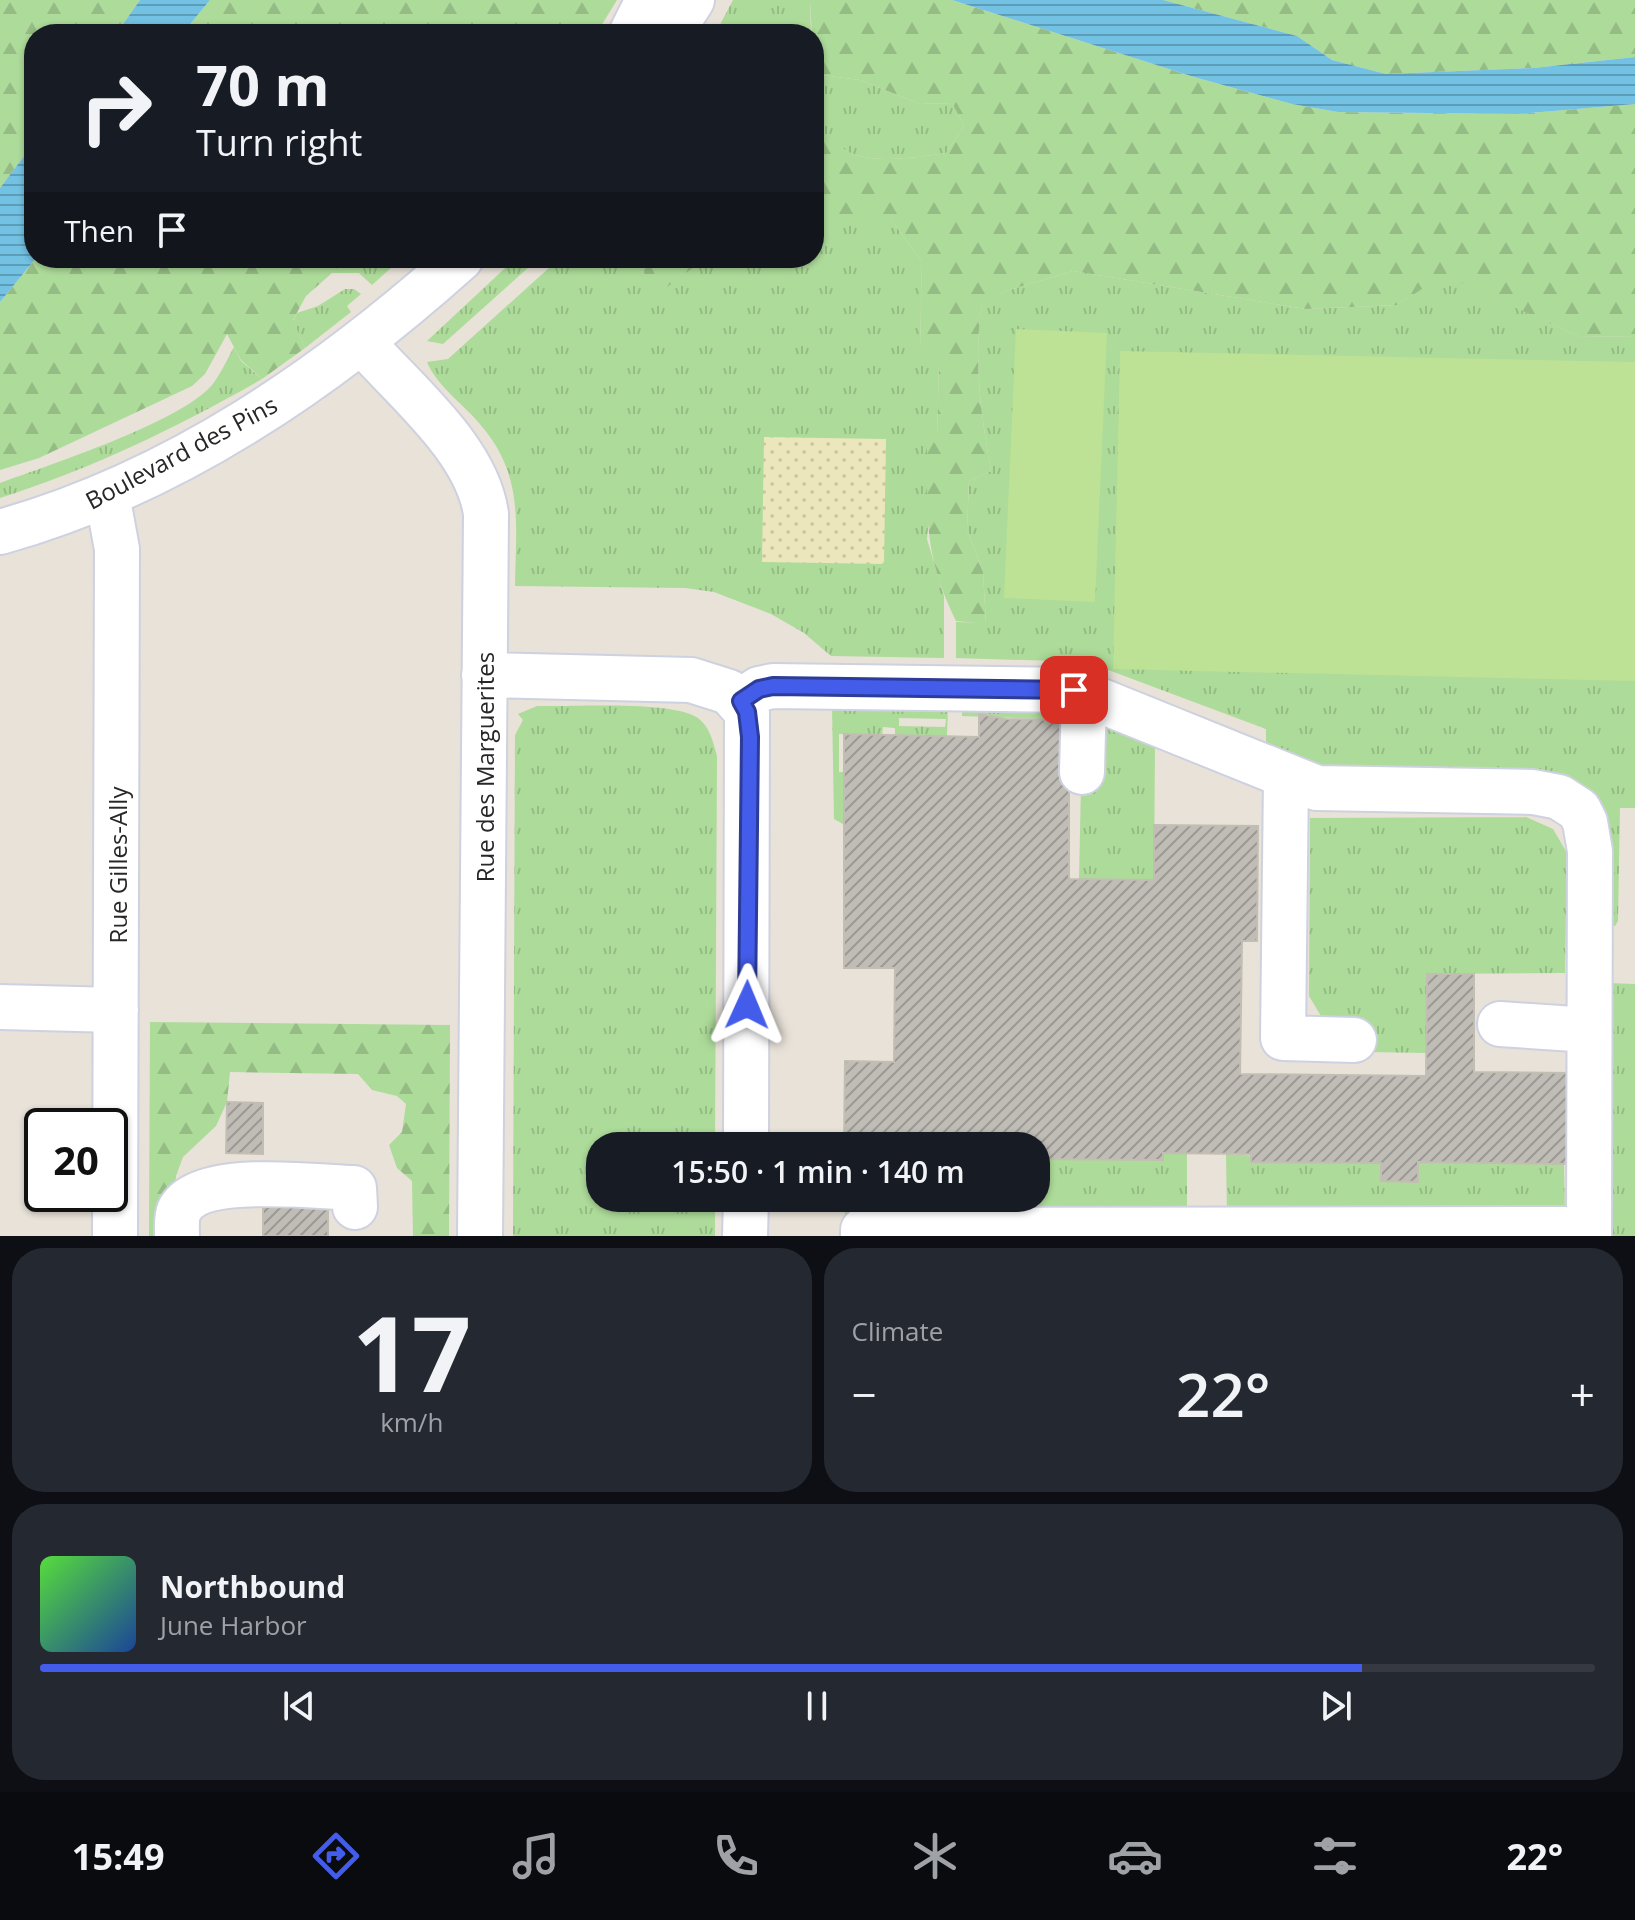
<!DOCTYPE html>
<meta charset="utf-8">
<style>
:root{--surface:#171b24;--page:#242831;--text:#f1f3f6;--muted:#9ea1a6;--line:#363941;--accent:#445cea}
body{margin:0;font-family:"Open Sans",sans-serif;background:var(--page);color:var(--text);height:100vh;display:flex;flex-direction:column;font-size:30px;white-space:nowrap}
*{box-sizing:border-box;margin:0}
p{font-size:26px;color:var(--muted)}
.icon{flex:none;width:44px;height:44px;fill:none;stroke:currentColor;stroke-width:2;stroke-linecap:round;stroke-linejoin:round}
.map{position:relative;height:1236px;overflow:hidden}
.sheet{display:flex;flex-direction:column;gap:12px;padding:12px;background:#0d0f14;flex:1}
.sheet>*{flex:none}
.guide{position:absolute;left:24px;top:24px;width:800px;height:244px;border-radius:32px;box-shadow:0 2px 6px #0004;background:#171b24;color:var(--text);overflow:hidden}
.speed{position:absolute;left:24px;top:1108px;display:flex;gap:16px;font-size:40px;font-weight:700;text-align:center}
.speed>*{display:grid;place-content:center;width:104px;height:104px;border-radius:50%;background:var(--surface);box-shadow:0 2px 6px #0004;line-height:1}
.speed .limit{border:4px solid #111;border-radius:12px;background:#fff;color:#111}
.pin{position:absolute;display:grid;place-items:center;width:68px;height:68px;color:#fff;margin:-34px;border-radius:16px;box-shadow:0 4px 12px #0006}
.me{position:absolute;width:88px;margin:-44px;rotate:1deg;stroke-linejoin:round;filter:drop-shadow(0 0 6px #0008)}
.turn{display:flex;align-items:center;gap:28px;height:168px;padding:0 40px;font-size:36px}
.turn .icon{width:104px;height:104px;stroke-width:2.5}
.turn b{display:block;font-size:56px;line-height:68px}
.then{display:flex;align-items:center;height:76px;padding:0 40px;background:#0003;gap:16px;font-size:30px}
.big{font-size:60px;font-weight:600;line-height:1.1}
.sheet .widget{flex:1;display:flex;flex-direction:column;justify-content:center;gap:12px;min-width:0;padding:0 28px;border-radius:32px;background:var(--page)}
.sheet .dial{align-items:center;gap:0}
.dial b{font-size:104px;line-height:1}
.song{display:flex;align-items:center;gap:24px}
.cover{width:96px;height:96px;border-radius:12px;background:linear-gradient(135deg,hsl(110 70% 55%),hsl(220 70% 35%))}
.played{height:8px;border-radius:4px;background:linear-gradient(90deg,var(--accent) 85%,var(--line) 85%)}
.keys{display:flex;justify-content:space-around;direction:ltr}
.heat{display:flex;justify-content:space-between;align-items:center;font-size:44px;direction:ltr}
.sheet .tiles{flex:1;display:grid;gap:12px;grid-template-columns:1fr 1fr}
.widget:last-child{grid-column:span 2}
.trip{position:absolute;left:586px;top:1132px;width:464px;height:80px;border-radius:32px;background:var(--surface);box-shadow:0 2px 6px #0004;font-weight:600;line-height:80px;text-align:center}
.tab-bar{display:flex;height:128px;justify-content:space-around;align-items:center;background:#090b0e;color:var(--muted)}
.tab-bar .icon{width:56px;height:56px}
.tab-bar .active{color:var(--accent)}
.tab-bar b{font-size:36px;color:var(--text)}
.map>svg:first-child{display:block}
.grass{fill:url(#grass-tufts);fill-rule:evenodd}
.forest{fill:url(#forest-firs)}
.sand{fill:url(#sand-dots)}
.pitch{fill:#bee295}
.water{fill:url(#water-rules)}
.building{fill:url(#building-hatch);stroke:#c3beb3;stroke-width:2}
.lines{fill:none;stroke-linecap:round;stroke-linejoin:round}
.minor-casing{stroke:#ced1df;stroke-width:48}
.minor{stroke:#fff;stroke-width:44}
.route-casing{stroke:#2c3c98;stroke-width:20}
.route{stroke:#445cea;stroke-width:14}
.labels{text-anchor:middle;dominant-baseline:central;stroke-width:6;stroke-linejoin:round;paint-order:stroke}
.street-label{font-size:24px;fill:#272727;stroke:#fff}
</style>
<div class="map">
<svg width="1635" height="1236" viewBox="0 0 1635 1236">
<defs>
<pattern id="grass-tufts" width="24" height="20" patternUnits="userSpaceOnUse" patternTransform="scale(2)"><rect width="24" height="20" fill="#addb99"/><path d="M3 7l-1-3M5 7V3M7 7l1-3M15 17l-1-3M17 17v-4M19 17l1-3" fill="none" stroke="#95bc84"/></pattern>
<pattern id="forest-firs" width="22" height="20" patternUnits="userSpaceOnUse" patternTransform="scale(2)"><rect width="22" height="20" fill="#addb99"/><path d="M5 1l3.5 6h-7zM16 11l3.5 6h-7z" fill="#95bc84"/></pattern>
<pattern id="sand-dots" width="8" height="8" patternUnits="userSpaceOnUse" patternTransform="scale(2)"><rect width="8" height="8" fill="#ece6bd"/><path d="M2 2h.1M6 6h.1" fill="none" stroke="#cac5a2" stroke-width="1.8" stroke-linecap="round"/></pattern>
<pattern id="water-rules" width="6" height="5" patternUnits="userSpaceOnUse" patternTransform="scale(2)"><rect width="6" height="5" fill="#73c1e3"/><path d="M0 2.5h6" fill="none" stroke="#5e9db8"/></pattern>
<pattern id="building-hatch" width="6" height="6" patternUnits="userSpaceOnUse" patternTransform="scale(2)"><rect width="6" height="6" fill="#c0bcb6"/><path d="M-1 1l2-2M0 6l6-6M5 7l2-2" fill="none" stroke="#9c9994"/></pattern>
</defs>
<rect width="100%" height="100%" fill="#e8e2d9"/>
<path class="grass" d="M733,0H810L811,34H715Z
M814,74L860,80L920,104L952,103L964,126L946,153C919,157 883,163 855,155C841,150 830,135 814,136Z
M852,217L890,218L922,262L920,348L939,362L937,438L927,539L944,596V658L831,656L804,633L771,614L714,592L685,588L515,586C516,522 524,474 479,423C462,403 437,386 427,362L448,359L560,258H655L644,270L655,295L706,258H814V219Z
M341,258H402L372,285L359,273H332L341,265Z
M516,258H539L443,344L427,341Z
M1073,271L1306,309L1397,305L1444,274L1580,337L1635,336V808H1620L1618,921L1615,926L1609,925L1605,827L1342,774L1266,748V729L1087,662L956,658V622L986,623L983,572L967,529L969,481L991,471C981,414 973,361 982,303L1006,291Z
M345,289H354L361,294L347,306L351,312L305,348L293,321L297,313L318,306Z
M234,347L241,361L262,379C178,427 93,468 0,498V483C49,465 181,422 212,385C221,374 227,359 234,347Z
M537,706C572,707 672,700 698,718C710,727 713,742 717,756L715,1146H640V1140H632L631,1146H600V1198H715V1236H513L515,735L523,720L518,714Z
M948,706L947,736L895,735V728L883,727L882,735L839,734V772H844L843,824L834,819L832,707ZM899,718L946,719L945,727L899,726Z
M962,706L1068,707L1069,720L962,716Z
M1097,720L1155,742L1154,880L1079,879L1081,785Z
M1526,817L1553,829L1567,853L1565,973L1428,974L1427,1053L1367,1052L1321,1016L1309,996L1310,818Z
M1607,983L1635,984V1236H1608Z
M1163,1153H1187V1214L845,1217V1198H1036V1159L1162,1160Z
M1226,1154L1381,1163L1382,1181L1417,1182L1418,1162L1564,1163L1565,1216L1227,1215Z"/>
<path class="forest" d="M0,0H140L116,34H34V143L0,188Z
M210,0H617L596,34H182Z
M810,0H952L1194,77L1292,104L1338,112L1518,114L1635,104V336L1580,337L1444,275L1397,305L1306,309L1073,271L1006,291L982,304C973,361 981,414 991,471L969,481L967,529L983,572L986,624L956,621C923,553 927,516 927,442L937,437L939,363L920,349L922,262L890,218L814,219V136C830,134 841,150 855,155C883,163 919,157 946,153L964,126L952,103L920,104L860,80L814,74Z
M1163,0H1635V57L1534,68L1386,74L1332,60L1297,36Z
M36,258H341V265L306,296L293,320L305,348L262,379L241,360L227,334L205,374L192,386L39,458L0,470V302Z
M655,258H706L655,296L646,292L644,270Z
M150,1022L450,1025L449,1236H413L412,1181L397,1168L389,1145L402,1132L406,1104L397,1096L372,1090L358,1074L230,1072L227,1102L216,1126L183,1157L176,1176L174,1236H149Z"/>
<path class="sand" d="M764,437L886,439L884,564L762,562Z"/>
<path class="pitch" d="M1016,329L1107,333L1095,602L1004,598Z
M1120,351L1635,362V681L1113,669Z"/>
<path class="water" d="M140,0H210L182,34H116Z
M952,0H1163L1297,36L1332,60L1386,74L1534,68L1635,57V104L1518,114L1338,112L1292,104L1194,77Z
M34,143L36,258L0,302V188Z"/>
<path class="building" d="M979,714L1006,719L1069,720V879L1154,880V825L1258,826L1257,941H1242L1240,1074L1426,1076L1427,974H1474V1072L1571,1073L1570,1164L1418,1162V1182L1381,1181V1163L1251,1162V1154L1163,1153V1160L1036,1159V1146H844L845,1061L894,1062L895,968H844V734L979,737Z
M227,1102L263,1103V1154L226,1153Z
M263,1206H328V1236H263Z"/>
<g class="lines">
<g class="minor-casing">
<path id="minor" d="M631,34L648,0
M670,34L692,0
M362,342C405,391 477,449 486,514L480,1236
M107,495L117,549L115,1236
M0,532C175,483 327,378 461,258
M484,675L691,680L729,692L747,712L746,1146
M741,701L759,689L773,686L1074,690L1317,788L1533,792L1559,797L1579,810L1585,822L1590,851L1589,1236
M1082,772L1084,692
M1286,777L1283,1038L1354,1040
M0,1007L116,1010
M1500,1024L1589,1030
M177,1236C177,1228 176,1218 179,1211C197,1171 316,1187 354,1188L355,1207
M745,1236L746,1198
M863,1236V1230L1589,1229"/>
</g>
<use href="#minor" class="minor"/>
</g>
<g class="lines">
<g class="route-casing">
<path id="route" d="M747,1005L750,737L747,712L741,701L759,689L773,686L1074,690"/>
</g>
<use href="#route" class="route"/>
</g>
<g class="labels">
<g class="street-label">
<text transform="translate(181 452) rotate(-28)">Boulevard des Pins</text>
<text transform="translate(484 767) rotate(-90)">Rue des Marguerites</text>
<text transform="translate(117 865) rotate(-90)">Rue Gilles-Ally</text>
</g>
</g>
</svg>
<div class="speed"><div class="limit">20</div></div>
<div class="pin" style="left:1074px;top:690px;background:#d93025"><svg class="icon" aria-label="arrive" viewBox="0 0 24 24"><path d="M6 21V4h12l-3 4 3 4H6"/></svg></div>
<svg class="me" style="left:747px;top:1005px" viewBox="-20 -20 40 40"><path d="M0-17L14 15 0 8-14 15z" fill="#445cea" stroke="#fff" stroke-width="4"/></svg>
<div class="trip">15:50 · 1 min · 140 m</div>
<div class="guide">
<div class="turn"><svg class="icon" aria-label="right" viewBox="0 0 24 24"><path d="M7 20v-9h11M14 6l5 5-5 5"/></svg><div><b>70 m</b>Turn right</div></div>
<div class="then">Then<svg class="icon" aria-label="arrive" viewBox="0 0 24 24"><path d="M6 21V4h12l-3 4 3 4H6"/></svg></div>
</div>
</div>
<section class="sheet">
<div class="tiles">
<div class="widget dial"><b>17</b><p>km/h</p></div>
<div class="widget"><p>Climate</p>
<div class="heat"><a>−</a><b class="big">22°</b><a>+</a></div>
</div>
<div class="widget">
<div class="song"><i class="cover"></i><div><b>Northbound</b><p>June Harbor</p></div></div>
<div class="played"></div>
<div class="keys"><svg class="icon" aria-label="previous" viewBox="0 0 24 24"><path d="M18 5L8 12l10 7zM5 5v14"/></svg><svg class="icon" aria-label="pause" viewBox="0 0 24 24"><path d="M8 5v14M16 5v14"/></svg><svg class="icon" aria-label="next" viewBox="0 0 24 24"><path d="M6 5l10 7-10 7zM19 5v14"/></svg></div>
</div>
</div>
</section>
<nav class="tab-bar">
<b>15:49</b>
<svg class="icon active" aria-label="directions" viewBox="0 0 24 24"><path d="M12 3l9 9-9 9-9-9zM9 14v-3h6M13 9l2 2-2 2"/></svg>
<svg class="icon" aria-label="music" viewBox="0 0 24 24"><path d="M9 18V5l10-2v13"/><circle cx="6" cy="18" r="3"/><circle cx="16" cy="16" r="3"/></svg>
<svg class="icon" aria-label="phone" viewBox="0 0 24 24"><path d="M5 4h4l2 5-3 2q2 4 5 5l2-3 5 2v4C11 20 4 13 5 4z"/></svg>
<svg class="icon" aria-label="climate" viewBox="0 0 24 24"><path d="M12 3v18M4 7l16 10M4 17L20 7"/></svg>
<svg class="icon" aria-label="car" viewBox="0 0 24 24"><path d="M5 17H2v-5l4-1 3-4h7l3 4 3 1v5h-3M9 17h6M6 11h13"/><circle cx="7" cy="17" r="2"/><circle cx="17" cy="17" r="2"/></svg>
<svg class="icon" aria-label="filters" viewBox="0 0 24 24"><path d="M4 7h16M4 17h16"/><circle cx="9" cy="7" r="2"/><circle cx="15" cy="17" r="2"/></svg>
<b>22°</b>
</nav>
